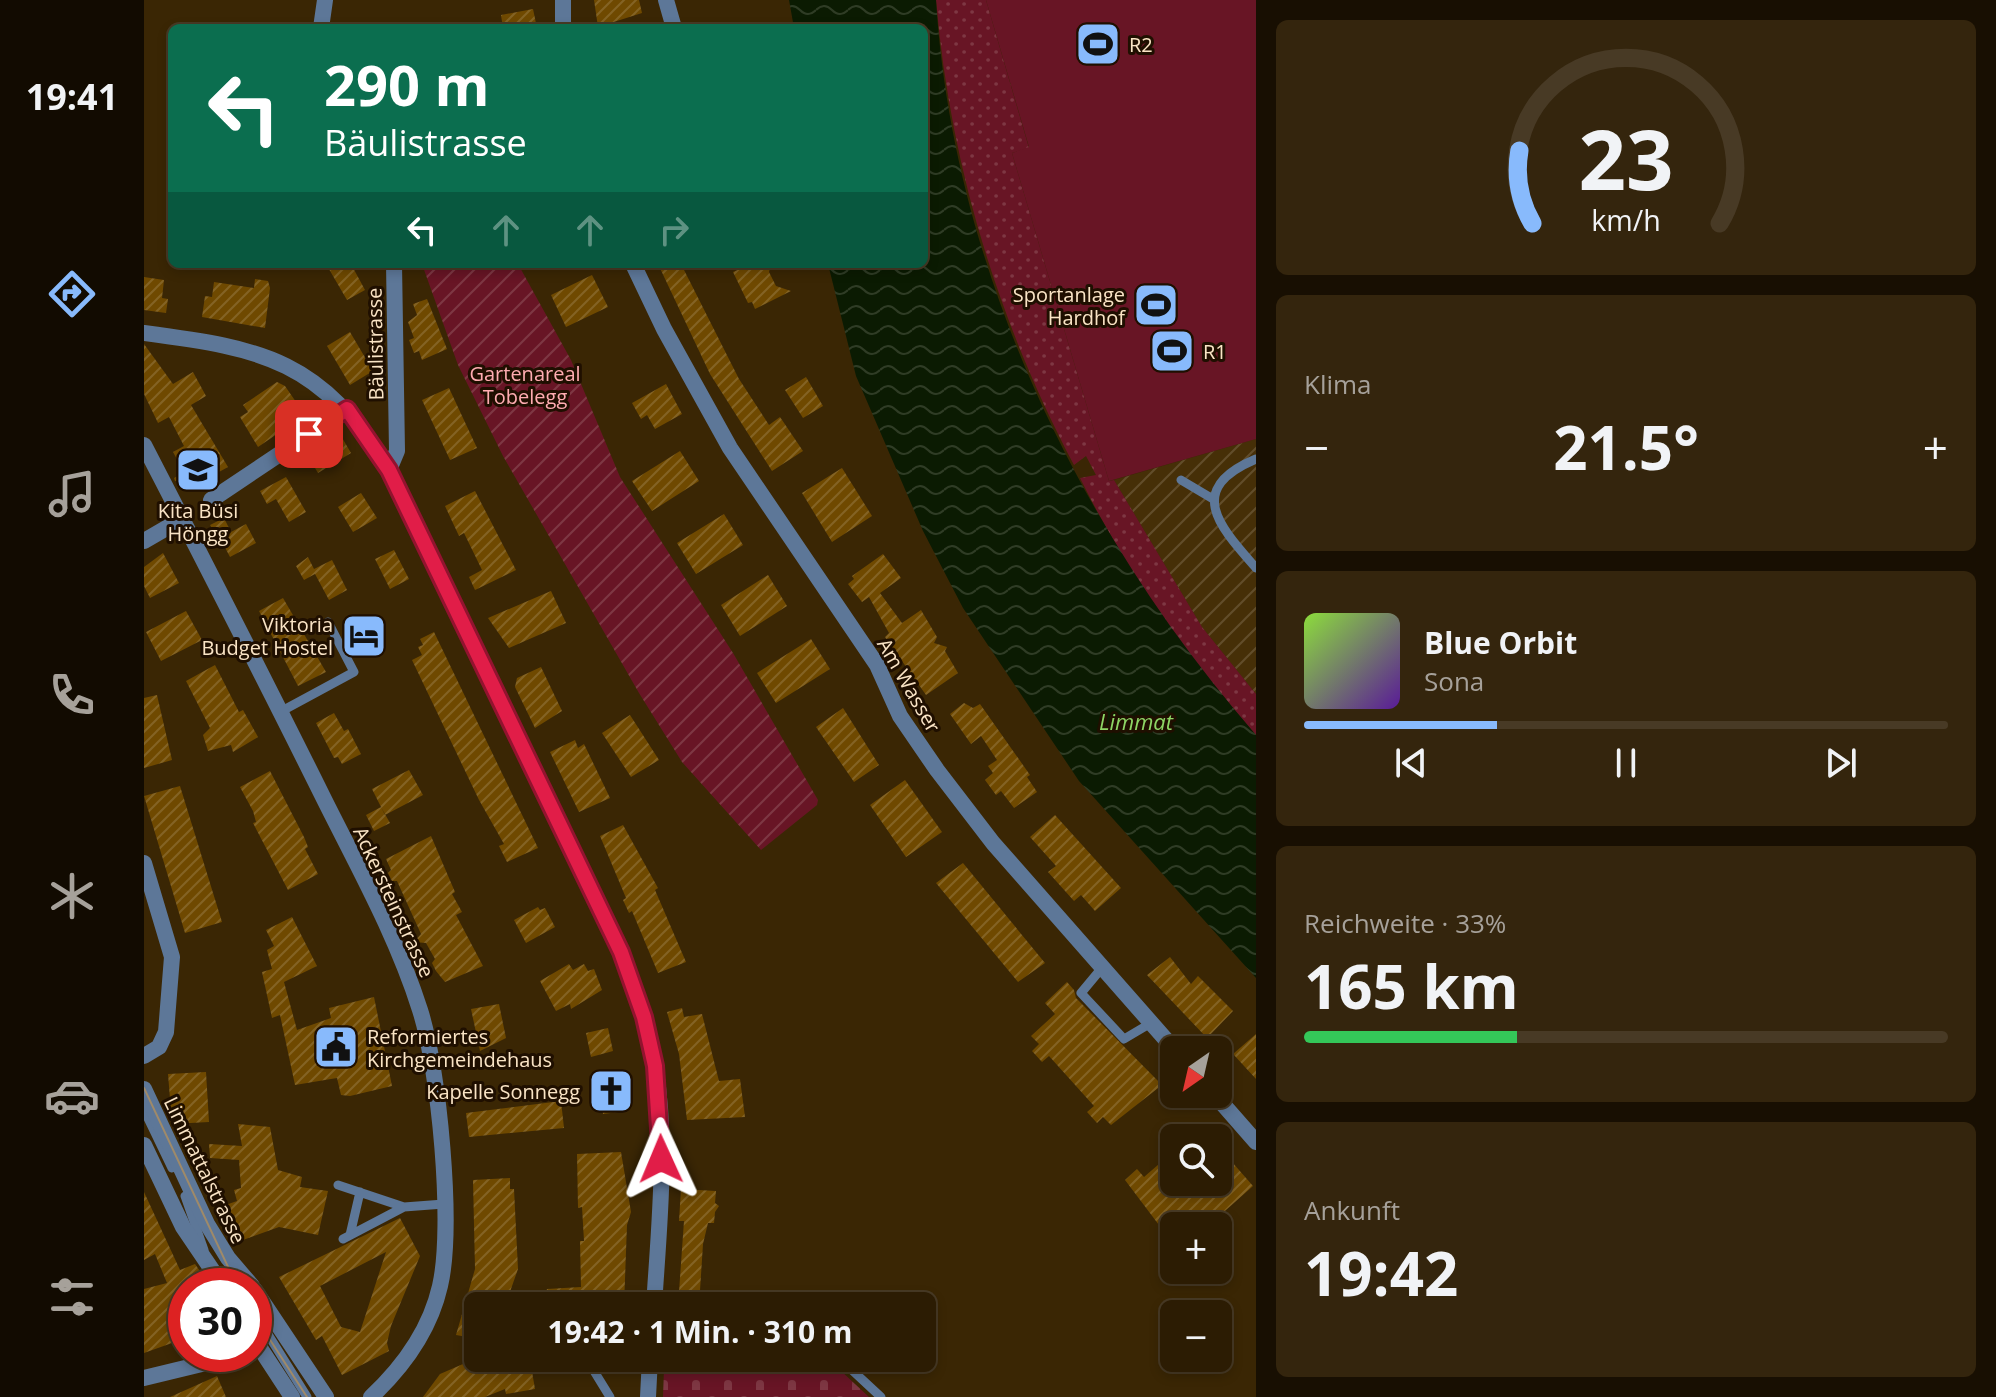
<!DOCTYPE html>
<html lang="de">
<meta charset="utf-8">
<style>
:root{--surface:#2c1c03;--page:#34250d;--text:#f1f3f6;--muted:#a6a19a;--line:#483a25;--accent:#88bafc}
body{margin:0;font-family:"Open Sans",sans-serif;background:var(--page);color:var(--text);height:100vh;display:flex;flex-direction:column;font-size:30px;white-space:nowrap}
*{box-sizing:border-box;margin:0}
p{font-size:26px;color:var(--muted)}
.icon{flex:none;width:44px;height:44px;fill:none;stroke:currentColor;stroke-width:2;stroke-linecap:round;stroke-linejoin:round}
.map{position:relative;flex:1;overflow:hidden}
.drawer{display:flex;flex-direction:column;gap:20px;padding:20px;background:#180f02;width:740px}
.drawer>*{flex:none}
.banner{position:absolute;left:24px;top:24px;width:760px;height:244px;border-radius:12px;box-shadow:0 4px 12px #0003,0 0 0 2px var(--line);background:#0b6e4f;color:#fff;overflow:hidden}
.needle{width:52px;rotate:214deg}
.controls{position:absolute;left:1016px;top:1036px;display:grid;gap:16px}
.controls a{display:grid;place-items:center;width:72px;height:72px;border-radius:12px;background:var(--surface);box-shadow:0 4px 12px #0003,0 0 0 2px var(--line);font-size:40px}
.speed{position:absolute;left:24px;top:1268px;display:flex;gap:16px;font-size:40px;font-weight:700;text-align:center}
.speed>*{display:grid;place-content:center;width:104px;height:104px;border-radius:50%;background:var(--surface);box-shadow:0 4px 12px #0003,0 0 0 2px var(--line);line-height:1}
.speed .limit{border:12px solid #d22;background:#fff;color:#111}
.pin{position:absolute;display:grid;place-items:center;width:68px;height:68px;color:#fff;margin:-34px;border-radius:16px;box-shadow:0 4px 12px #0006}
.me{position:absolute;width:88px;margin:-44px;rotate:359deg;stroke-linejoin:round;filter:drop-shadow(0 0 6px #0008)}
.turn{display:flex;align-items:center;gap:28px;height:168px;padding:0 24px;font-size:36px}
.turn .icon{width:104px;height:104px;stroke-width:2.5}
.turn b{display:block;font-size:56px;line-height:68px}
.lanes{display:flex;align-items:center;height:76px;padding:0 24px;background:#0003;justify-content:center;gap:40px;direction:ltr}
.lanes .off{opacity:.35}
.big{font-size:60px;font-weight:700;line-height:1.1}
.drawer .tile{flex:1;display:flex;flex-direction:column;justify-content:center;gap:12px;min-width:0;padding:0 28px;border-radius:12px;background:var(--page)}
.drawer .dial{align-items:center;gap:0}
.dial svg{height:208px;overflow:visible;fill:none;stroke:var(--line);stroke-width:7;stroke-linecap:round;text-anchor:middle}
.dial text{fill:var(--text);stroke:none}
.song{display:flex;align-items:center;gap:24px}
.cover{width:96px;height:96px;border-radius:12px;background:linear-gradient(135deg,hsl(90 70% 55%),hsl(270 70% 35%))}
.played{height:8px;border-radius:4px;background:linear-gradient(90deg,var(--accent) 30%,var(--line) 30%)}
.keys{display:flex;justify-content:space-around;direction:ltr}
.heat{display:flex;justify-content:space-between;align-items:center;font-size:44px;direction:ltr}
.charge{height:12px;border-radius:6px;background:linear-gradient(90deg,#34c759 33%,var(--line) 0)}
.trip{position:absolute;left:320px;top:1292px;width:472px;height:80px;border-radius:12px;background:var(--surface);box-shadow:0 4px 12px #0003,0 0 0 2px var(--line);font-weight:700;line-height:80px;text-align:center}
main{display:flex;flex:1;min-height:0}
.menu{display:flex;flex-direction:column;width:144px;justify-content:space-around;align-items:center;background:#120b01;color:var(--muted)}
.menu .icon{width:56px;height:56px}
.menu .active{color:var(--accent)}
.menu b{font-size:36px;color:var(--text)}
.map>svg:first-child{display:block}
.industrial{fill:url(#industrial-furrows)}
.grass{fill:url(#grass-dots)}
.cemetery{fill:url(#cemetery-stones)}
.garden{fill:url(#garden-furrows)}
.pitch{fill:#681525}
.water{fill:url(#water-waves)}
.building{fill:url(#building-hatch);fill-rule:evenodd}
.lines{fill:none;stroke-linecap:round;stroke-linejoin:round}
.service{stroke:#5d7798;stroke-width:9}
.minor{stroke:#5d7798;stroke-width:16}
.tertiary{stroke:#5d7798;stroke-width:16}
.tram{stroke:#9f8a69;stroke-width:2}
.route-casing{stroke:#92132f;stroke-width:20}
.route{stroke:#e11d48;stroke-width:14}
.labels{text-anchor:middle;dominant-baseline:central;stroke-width:6;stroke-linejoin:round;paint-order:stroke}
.poi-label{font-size:20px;fill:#fae4c5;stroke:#1f0f00;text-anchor:start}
.street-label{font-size:20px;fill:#fae4c5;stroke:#1f0f00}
.park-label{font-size:20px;fill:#ffacb1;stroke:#1f0f00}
.water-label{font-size:22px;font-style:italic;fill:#8ed665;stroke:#1f0f00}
</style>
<main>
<nav class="menu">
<b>19:41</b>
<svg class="icon active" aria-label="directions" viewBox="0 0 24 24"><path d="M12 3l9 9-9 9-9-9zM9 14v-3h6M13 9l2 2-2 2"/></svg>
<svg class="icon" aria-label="music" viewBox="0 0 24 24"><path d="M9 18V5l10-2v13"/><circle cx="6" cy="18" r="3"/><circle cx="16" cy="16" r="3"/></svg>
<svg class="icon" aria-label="phone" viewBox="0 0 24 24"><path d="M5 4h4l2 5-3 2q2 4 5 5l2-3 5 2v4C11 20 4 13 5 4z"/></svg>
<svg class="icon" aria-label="climate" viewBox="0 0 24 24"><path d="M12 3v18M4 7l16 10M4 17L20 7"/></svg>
<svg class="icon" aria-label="car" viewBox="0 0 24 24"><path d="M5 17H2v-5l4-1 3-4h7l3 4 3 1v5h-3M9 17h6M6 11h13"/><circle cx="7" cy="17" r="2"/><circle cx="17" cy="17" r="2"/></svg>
<svg class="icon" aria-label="filters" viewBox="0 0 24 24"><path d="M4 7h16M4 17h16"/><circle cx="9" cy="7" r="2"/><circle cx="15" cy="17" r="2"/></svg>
</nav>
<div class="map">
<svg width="1112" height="1397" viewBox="0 0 1112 1397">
<defs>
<pattern id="industrial-furrows" width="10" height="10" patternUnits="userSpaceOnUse" patternTransform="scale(2)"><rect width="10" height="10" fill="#462f07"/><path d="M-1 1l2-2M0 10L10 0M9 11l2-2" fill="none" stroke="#624d2a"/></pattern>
<pattern id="grass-dots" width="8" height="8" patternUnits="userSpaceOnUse" patternTransform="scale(2)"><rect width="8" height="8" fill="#681525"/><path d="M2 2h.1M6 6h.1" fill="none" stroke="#7e3743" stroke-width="1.8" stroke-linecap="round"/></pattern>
<pattern id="cemetery-stones" width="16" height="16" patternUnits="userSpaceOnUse" patternTransform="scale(2)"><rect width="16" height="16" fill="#681525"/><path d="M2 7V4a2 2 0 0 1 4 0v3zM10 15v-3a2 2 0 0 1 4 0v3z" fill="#7e3743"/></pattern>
<pattern id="garden-furrows" width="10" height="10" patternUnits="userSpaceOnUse" patternTransform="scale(2)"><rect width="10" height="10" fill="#681525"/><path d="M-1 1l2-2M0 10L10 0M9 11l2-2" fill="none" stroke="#7e3743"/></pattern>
<pattern id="water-waves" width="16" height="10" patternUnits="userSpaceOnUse" patternTransform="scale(2)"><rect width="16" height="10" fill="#0b1b02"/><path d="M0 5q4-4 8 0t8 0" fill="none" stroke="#2f3c25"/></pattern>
<pattern id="building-hatch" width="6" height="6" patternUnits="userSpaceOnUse" patternTransform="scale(2)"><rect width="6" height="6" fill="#6f4900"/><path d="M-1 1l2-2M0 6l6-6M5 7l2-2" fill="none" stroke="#846324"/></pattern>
</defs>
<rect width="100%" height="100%" fill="#3a2604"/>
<path class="industrial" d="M1112,439V694L1058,627L970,480Z"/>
<path class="grass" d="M792,0H842L885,148L868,153L965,481L970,480L1058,627L1112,694V735C1042,655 983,573 936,478L952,475L942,456L930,465C853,319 806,164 792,0Z"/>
<path class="cemetery" d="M580,1358H683L725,1397H519L520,1369L525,1363L545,1361L576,1366Z"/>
<path class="garden" d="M278,264H374L427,360L476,477L589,653L674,800L673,805L617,850L538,762L495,693L359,456L314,365Z"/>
<path class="pitch" d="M842,0H1112V439L965,481L868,153L885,147Z"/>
<path class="water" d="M645,0H792C809,271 936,532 1112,735V978L935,781L819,608L779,531L712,376L684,264H780V28H650Z"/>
<path class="building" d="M450,0H495L498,13L454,27Z
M389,9L393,28H359L357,15Z
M182,264H207L221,290L203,300Z
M514,264H537L595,379L625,425L636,417L659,451L628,471L566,374Z
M607,264H627L625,272L632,286L647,291L611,309L608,302L604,303L589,272Z
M448,275L464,307L422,327L407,295Z
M0,277L20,280L18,298L24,299L22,313L0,310Z
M111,279L124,281L126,288L121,328L58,317L61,296L68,297L70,282L110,288Z
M283,299L303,349L278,360L275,351L270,353L265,340L270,338L264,322L273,315L269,304Z
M206,332L229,371L206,385L183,346Z
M0,344L29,384L49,372L62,396L47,405L84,467L48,487L45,482L31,481L30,478L40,472L29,452L40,446L25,417L14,423L0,394Z
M662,377L679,406L659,418L641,390Z
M133,382L141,386L161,415L114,447L96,417L104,412L99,405Z
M522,384L538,414L511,429L503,415L497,419L488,403Z
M305,388L333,448L306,460L278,400Z
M193,429L207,453L174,473L161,451Z
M536,451L555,481L508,511L488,481Z
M698,468L728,516L688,542L658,493Z
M142,477L162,512L145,522L132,499L123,504L116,491Z
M331,491L372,570L331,590L325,577L338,570L320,533L315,536L301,506Z
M217,493L233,518L209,532L194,507Z
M580,514L599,545L552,574L533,543Z
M80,518L87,532L102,524L112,543L86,557L76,538L85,533L74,539L66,525Z
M250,550L265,579L246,589L231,559Z
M19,553L35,583L6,598L0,586V567Z
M739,554L757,578L736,593L758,623L777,610L793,637L790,643L803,647L801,651L814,673L782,695L741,637L745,633L725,597L718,602L704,584L710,579L708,576Z
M164,557L170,569L188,560L203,590L185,600L171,574L160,580L152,566Z
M624,575L643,606L596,636L577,605Z
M407,591L422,623L365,648L344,618Z
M139,598L182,672L154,686L115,611Z
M42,611L58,640L17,661L2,632Z
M220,616L237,647L218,657L202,626Z
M290,632L394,848L363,862L355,846L360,844L335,800L268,660L278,655L274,647L279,645L276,639Z
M667,639L686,669L632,703L613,673Z
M71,665L95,712L99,710L114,737L89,752L87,745L64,751L59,735L66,728L42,681Z
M397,667L418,711L391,728L371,687L373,678Z
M13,695L28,760L0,768V698Z
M820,703L829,708L836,704L886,775L883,777L893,792L870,808L857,791L852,795L841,780L849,773L844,766L853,760L837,736L827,744L806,714Z
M699,708L735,765L710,782L672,727Z
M190,713L200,731L204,729L217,754L198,764L194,757L190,758L172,723Z
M486,715L515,760L487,777L458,733Z
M431,740L434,748L440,744L466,798L435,812L406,752Z
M265,770L279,795L241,815L228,789Z
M126,771L160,837L164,847L161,849L174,874L144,890L109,823L112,822L109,811L96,787Z
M761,780L798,832L762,857L726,805Z
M36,786L78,922L41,933L0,796Z
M237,807L246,823L230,831L222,815Z
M911,815L977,888L951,911L937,895L930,901L904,872L912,866L886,837Z
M479,825L514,888L511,890L542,962L514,973L488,911L485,913L479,900L482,898L456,836Z
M287,836L311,892L308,894L318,912L312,915L339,966L301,982L292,971L288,963L291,959L282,943L270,942L277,934L253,881H248L244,873L247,870L242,859Z
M819,863L901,963L874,982L792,883Z
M394,907L396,910L401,908L411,927L382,943L370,920Z
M148,917L173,966L140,982L153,1030L187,1018L185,1008L230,997L248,1086L206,1096L197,1095L193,1078L151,1085L136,1015L128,1018L118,972L128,969L123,950L130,946L122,930Z
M1026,957L1047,984L1054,976L1089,1011L1063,1038L1003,975Z
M425,964L429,970L440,964L444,971L450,969L458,990L427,1009L426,1004L412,1011L396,981Z
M923,982L930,990L932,998L1018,1085L967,1125L959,1117L953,1123L943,1112L950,1106L905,1056L898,1062L888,1051L895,1044L887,1036L911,1014L901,1003Z
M355,1004L362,1038L336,1051L327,1009Z
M538,1008L540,1017L558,1014L575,1081L596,1079L601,1117L543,1120L535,1054L523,1012Z
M464,1028L469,1051L447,1057L442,1033Z
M1112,1034V1079L1089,1054Z
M465,1070L477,1081L482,1111L459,1114L455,1085Z
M62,1072L65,1122L28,1124L24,1074Z
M417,1101L420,1128L325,1137L322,1113Z
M94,1124L126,1127L134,1170L158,1177L156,1187L184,1191L174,1235L135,1227L88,1244L70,1209L93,1201L90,1190L97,1188L95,1160L66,1158L65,1144L98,1146Z
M1074,1146L1109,1186L1064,1226H1030V1245L981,1180L993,1169L1000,1177L1030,1151V1182H1074Z
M477,1152L487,1212L483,1225L480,1306H398L403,1289L437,1287L436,1241H440L438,1207L434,1208L433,1154Z
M366,1178V1189H370L374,1269L361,1306H334V1339L312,1335L331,1269L329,1180Z
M537,1189L572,1191L571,1203L575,1206L571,1212L570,1223H564L559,1244L555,1306H534L540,1221H535Z
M0,1192L36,1270L51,1264L66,1286H42V1338L0,1353V1289L23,1283L11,1254L0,1260Z
M256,1218L276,1256L247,1326L243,1343L245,1351L198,1375L178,1336L172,1340L135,1277ZM242,1252L216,1332L197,1327L176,1286Z
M386,1360L391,1389L362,1394L361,1389L341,1397H279L296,1374L326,1361L331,1372Z
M73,1376L82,1397H26Z"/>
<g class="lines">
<path class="service" d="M1112,459C1040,489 1076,527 1112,568
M1037,480L1069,499
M136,712L210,672L184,622
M957,969L937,993L980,1039L1007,1023
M0,1110L28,1168
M194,1185L260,1207
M41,1196L60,1250
M206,1235L216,1192
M199,1239L260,1207L300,1204
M87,1267L94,1286
M110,1312L163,1397
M442,1358L466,1397
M695,1358L737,1397"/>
<path class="minor" d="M522,0L530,28
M177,28L181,0
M0,333C122,349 176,360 245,470L477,952C490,989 504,1026 511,1065C524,1144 515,1226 510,1306
M0,445C61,563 122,682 181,801C215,869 253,937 276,1010C295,1069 310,1226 296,1286C286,1330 259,1367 227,1397
M245,470L253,451L250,264
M67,500L203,409
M0,541L38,519
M0,863L28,957L22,1032L15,1047L0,1056
M0,1089L63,1224L84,1258L108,1286
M0,1145L39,1227L79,1286
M110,1289L182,1397
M110,1339L148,1397
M0,1378L99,1354
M504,1397L506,1358"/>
<path class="tertiary" d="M419,0V28
M489,264L520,329L586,448L733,665L756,716L793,770L849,843L1031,1050
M1070,1094L1112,1142"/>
<path class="tram" d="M0,1088L93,1286
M110,1315L163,1397"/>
</g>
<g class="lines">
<g class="route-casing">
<path id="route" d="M165,434L203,409L245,470L477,952L500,1017L511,1066L517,1159"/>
</g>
<use href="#route" class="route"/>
</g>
<defs>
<g id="stadium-square" transform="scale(2.3)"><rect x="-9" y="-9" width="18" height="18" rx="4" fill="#88bafc" stroke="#1f0f00"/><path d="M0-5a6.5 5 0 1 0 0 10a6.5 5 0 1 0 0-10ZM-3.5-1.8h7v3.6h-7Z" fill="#111"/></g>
<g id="school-square" transform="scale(2.3)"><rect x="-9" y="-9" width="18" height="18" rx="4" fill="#88bafc" stroke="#1f0f00"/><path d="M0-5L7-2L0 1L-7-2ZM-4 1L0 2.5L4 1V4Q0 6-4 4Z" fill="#111"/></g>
<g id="hotel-square" transform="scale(2.3)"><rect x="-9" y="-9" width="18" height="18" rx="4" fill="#88bafc" stroke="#1f0f00"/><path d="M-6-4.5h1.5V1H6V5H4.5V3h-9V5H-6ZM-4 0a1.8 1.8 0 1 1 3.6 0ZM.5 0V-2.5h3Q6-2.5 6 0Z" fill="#111"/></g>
<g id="civic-square" transform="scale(2.3)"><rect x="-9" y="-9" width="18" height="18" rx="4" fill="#88bafc" stroke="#1f0f00"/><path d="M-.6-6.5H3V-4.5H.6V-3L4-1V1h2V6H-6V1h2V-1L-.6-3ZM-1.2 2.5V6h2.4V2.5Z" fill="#111"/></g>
<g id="church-square" transform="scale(2.3)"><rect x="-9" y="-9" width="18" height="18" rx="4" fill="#88bafc" stroke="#1f0f00"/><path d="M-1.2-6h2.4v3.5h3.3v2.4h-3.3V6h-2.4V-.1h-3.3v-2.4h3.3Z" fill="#111"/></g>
</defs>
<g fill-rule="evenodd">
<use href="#stadium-square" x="954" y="44"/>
<use href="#stadium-square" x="1012" y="305"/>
<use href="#stadium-square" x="1028" y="351"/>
<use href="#school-square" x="54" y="470"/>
<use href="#hotel-square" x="220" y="636"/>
<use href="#civic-square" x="192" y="1047"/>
<use href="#church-square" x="467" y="1091"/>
</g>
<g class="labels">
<g class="poi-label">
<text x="985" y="44">R2</text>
<text x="981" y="294" text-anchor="end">Sportanlage<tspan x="981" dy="23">Hardhof</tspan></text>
<text x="1059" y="351">R1</text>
<text x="54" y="510" text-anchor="middle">Kita Büsi<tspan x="54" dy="23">Höngg</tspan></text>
<text x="189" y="624" text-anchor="end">Viktoria<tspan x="189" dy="23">Budget Hostel</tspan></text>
<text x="223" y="1036">Reformiertes<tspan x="223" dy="23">Kirchgemeindehaus</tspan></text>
<text x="436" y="1091" text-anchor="end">Kapelle Sonnegg</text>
</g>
<g class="street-label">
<text transform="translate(231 344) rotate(-91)">Bäulistrasse</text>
<text transform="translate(765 685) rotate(60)">Am Wasser</text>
<text transform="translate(250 902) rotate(65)">Ackersteinstrasse</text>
<text transform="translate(61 1170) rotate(64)">Limmattalstrasse</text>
</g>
<g class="park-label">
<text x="381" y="373">Gartenareal<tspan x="381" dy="23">Tobelegg</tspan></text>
</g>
<g class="water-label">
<text x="992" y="721">Limmat</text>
</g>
</g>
</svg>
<div class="controls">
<a><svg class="needle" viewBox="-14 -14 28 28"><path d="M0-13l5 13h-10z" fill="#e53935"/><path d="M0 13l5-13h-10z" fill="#a6a19a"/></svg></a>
<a><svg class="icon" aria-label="search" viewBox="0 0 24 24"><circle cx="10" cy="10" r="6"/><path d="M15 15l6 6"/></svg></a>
<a>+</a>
<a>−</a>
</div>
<div class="speed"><div class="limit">30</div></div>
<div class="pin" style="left:165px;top:434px;background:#d93025"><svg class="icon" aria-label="arrive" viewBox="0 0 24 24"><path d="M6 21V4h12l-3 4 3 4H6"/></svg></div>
<svg class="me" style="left:517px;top:1159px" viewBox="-20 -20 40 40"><path d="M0-17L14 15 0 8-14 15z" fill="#e11d48" stroke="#fff" stroke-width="4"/></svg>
<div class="trip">19:42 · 1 Min. · 310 m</div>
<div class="banner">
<div class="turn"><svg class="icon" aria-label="left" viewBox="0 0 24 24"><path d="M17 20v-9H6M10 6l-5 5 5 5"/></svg><div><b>290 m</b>Bäulistrasse</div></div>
<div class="lanes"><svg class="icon" aria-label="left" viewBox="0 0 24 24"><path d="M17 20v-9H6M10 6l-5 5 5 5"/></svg><svg class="icon off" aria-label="ahead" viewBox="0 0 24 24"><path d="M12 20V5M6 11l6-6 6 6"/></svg><svg class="icon off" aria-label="ahead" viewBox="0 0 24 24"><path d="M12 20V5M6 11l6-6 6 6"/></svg><svg class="icon off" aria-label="right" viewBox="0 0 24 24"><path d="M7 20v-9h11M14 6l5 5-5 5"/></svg></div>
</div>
</div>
<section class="drawer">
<div class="tile dial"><svg viewBox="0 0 100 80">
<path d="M14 69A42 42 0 1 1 86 69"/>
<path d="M14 69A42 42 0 0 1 9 41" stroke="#88bafc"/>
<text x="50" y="56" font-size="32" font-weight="700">23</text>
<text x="50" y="72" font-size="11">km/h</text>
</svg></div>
<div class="tile"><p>Klima</p>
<div class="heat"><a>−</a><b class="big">21.5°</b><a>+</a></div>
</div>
<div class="tile">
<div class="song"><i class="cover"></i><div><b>Blue Orbit</b><p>Sona</p></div></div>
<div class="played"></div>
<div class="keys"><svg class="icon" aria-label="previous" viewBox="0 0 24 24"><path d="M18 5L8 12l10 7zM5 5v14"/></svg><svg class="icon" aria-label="pause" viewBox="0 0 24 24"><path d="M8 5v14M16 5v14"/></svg><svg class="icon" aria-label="next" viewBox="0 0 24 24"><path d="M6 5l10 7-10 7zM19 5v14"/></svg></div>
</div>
<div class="tile"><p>Reichweite · 33%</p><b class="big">165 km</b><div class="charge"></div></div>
<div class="tile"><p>Ankunft</p><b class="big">19:42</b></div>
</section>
</main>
